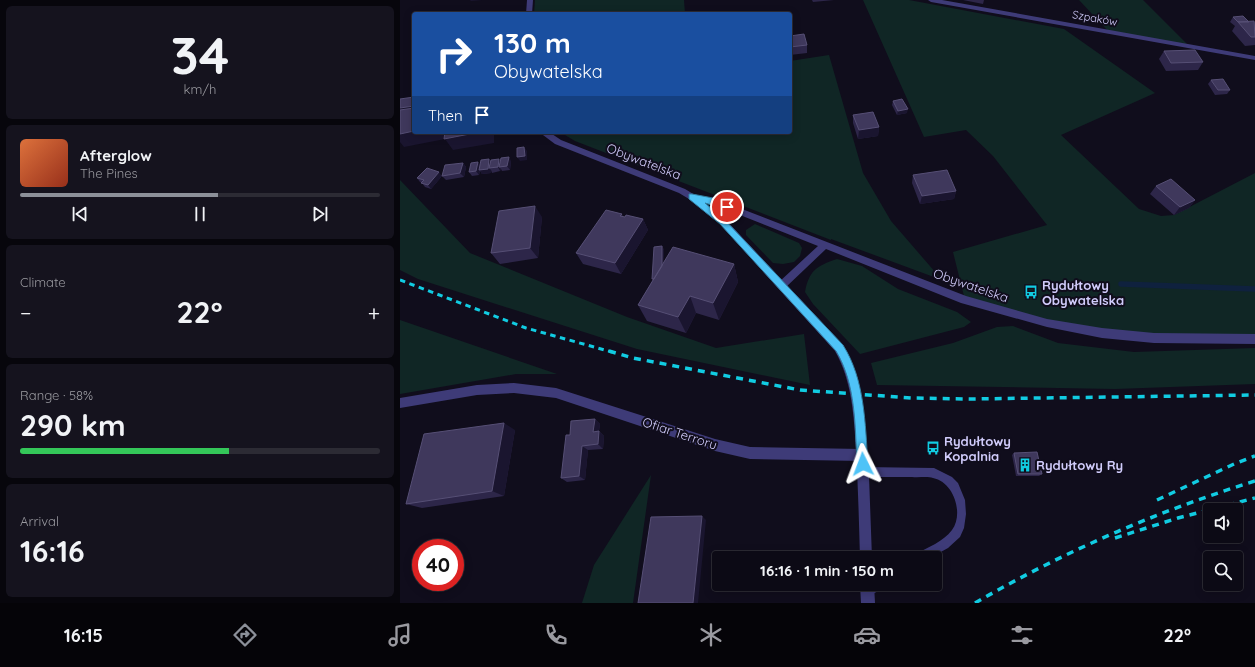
<!DOCTYPE html>
<meta charset="utf-8">
<style>
:root{--surface:#0c0a15;--page:#15131e;--text:#f1f3f6;--muted:#9a9aa0;--line:#2c2b34;--accent:#8c9099}
body{margin:0;font-family:Quicksand,sans-serif;background:var(--page);color:var(--text);height:100vh;display:flex;flex-direction:column;font-size:15px;white-space:nowrap}
*{box-sizing:border-box;margin:0}
p{font-size:13px;color:var(--muted)}
.icon{flex:none;width:22px;height:22px;fill:none;stroke:currentColor;stroke-width:2;stroke-linecap:round;stroke-linejoin:round}
.map{position:relative;flex:1;overflow:hidden}
.details{display:flex;flex-direction:column;gap:6px;padding:6px;background:#07060c;width:400px}
.details>*{flex:none}
.banner{position:absolute;left:12px;top:12px;width:380px;height:122px;border-radius:4px;box-shadow:0 2px 10px #0003,0 0 0 1px var(--line);background:#1a4fa0;color:#fff;overflow:hidden}
.tools{position:absolute;left:803px;top:503px;display:grid;gap:8px}
.tools a{display:grid;place-items:center;width:40px;height:40px;border-radius:4px;background:var(--surface);box-shadow:0 2px 10px #0003,0 0 0 1px var(--line);font-size:20px}
.speed{position:absolute;left:12px;top:539px;display:flex;gap:8px;font-size:20px;font-weight:700;text-align:center}
.speed>*{display:grid;place-content:center;width:52px;height:52px;border-radius:50%;background:var(--surface);box-shadow:0 2px 10px #0003,0 0 0 1px var(--line);line-height:1}
.speed .limit{border:6px solid #d22;background:#fff;color:#111}
.pin{position:absolute;display:grid;place-items:center;width:34px;height:34px;color:#fff;margin:-17px;border:2px solid #fff;border-radius:50%;box-shadow:0 1px 4px #0007}
.me{position:absolute;width:44px;margin:-22px;rotate:357deg;stroke-linejoin:round;filter:drop-shadow(0 0 3px #0008)}
.turn{display:flex;align-items:center;gap:14px;height:84px;padding:0 16px;font-size:18px}
.turn .icon{width:52px;height:52px;stroke-width:2.5}
.turn b{display:block;font-size:28px;line-height:34px}
.then{display:flex;align-items:center;height:38px;padding:0 16px;background:#0003;gap:8px;font-size:15px}
.big{font-size:30px;font-weight:700;line-height:1.1}
.details .widget{flex:1;display:flex;flex-direction:column;justify-content:center;gap:6px;min-width:0;padding:0 14px;border-radius:6px;background:var(--page)}
.details .dial{align-items:center;gap:0}
.dial b{font-size:52px;line-height:1}
.song{display:flex;align-items:center;gap:12px}
.cover{width:48px;height:48px;border-radius:6px;background:linear-gradient(135deg,hsl(20 70% 55%),hsl(10 70% 35%))}
.played{height:4px;border-radius:2px;background:linear-gradient(90deg,var(--accent) 55%,var(--line) 55%)}
.keys{display:flex;justify-content:space-around;direction:ltr}
.heat{display:flex;justify-content:space-between;align-items:center;font-size:22px;direction:ltr}
.charge{height:6px;border-radius:3px;background:linear-gradient(90deg,#34c759 58%,var(--line) 0)}
.trip{position:absolute;left:312px;top:551px;width:230px;height:40px;border-radius:4px;background:var(--surface);box-shadow:0 2px 10px #0003,0 0 0 1px var(--line);font-weight:700;line-height:40px;text-align:center}
.menu{display:flex;height:64px;justify-content:space-around;align-items:center;background:#050408;color:var(--muted)}
.menu .icon{width:28px;height:28px}
.menu .active{color:var(--accent)}
.menu b{font-size:18px;color:var(--text)}
main{display:flex;flex:1;min-height:0}
.map>svg:first-child{display:block}
.green{fill:#102625}
.lines{fill:none;stroke-linecap:round;stroke-linejoin:round}
.stream{stroke:#0f213e;stroke-width:5.5}
.service{fill:#3e3b78;fill-rule:evenodd}
.minor{fill:#3e3b78;fill-rule:evenodd}
.tertiary{fill:#3e3b78;fill-rule:evenodd}
.rail-far1{stroke:#11cce2;stroke-width:3;stroke-dasharray:5.5 4.5;stroke-linecap:butt}
.rail{stroke:#11cce2;stroke-width:3.5;stroke-dasharray:7 6;stroke-linecap:butt}
.wall{fill:#2d2649}
.shaded-wall{fill:#1a152f}
.building{fill:#3f385c;stroke:#564f75}
.route{fill:#4fc3f7;stroke:#337fa1}
.labels{text-anchor:middle;dominant-baseline:central;stroke-width:4;stroke-linejoin:round;paint-order:stroke}
.far-street-label{font-size:11px;fill:#d1ccfb;stroke:#100d1c}
.street-label{font-size:13px;fill:#d1ccfb;stroke:#100d1c}
.poi-label{font-size:13px;font-weight:bold;fill:#d1ccfb;stroke:#100d1c;text-anchor:start}
</style>
<main>
<section class="details">
<div class="widget dial"><b>34</b><p>km/h</p></div>
<div class="widget">
<div class="song"><i class="cover"></i><div><b>Afterglow</b><p>The Pines</p></div></div>
<div class="played"></div>
<div class="keys"><svg class="icon" aria-label="previous" viewBox="0 0 24 24"><path d="M18 5L8 12l10 7zM5 5v14"/></svg><svg class="icon" aria-label="pause" viewBox="0 0 24 24"><path d="M8 5v14M16 5v14"/></svg><svg class="icon" aria-label="next" viewBox="0 0 24 24"><path d="M6 5l10 7-10 7zM19 5v14"/></svg></div>
</div>
<div class="widget"><p>Climate</p>
<div class="heat"><a>−</a><b class="big">22°</b><a>+</a></div>
</div>
<div class="widget"><p>Range · 58%</p><b class="big">290 km</b><div class="charge"></div></div>
<div class="widget"><p>Arrival</p><b class="big">16:16</b></div>
</section>
<div class="map">
<svg width="855" height="603" viewBox="0 0 855 603">
<rect width="100%" height="100%" fill="#100d1c"/>
<path class="green" d="M135,0H284L285,14H134Z
M463,0H509L664,29L755,93L661,135L739,209L761,216L774,215L855,173V339L702,333L565,300L553,252L647,225L593,156L566,130L524,137Z
M679,0H743L789,46L709,32Z
M429,55L463,173L491,221L542,280L431,239V240L175,141L160,132H390V61Z
M0,180L70,253L227,317L316,348L404,334L410,385L237,349L18,279L0,270Z
M355,224L399,243L402,248L400,256L394,262L383,264L373,263L346,235V230Z
M437,259L462,266L498,289L557,312L571,322L564,327L460,354L413,304L405,292C409,271 416,266 437,259Z
M0,320L157,374H116L0,394Z
M613,326L658,343L734,352L855,348V384L715,389L477,385L471,363L553,343L597,327Z
M251,475L233,603H182L194,565Z"/>
<g class="lines">
<path class="stream" d="M721,284L855,289"/>
<path class="service" d="M463,467L534,468L552,477L558,483L565,500L566,514L564,528L560,537L548,548L530,558H515L516,554C528,547 543,542 552,530C564,514 554,482 533,478C527,476 519,478 512,477C496,477 479,477 463,477L460,475L458,472L460,469Z
M470,584H485L484,588L467,597L463,596L462,592L463,588Z"/>
<path class="minor" d="M528,0H542L855,56V60L531,2Z
M292,194L316,199L566,296L647,319L702,328L754,333L855,334V344L754,343L702,338L647,327L561,303L426,249L385,288H379L377,285L379,282L418,246L312,204L289,199L288,197Z
M114,383L156,388L315,439L350,447L462,449L466,451L468,455L466,459L462,461L350,459L315,451L156,398L114,393L77,395L0,408V398L77,385Z"/>
<path class="tertiary" d="M127,0H133L132,14H126Z
M139,132H149L161,140L285,189L295,195L326,220L443,345L448,354L457,376L463,406L469,476L472,558H460C459,522 458,486 456,450C454,416 452,381 435,351L320,224L289,199L279,193L155,144Z
M460,584H474L475,603H461Z"/>
<path class="rail-far1" d="M0,280L126,328L212,352"/>
<path class="rail" d="M209,351L233,358L400,390L511,398L570,399L855,395
M757,500L834,464L855,456
M715,538L778,518L855,498
M575,603C663,552 758,511 855,481"/>
</g>
<path class="wall" d="M412,0H434L413,2Z
M563,0H584L583,4Z
M833,17L849,22H855V45L845,46L832,31L835,26L830,22Z
M390,36L407,45V53L390,55Z
M764,51L803,62L798,70L766,71L759,59Z
M811,80L830,90L827,94L815,95L808,84Z
M493,101L507,113L497,115L492,105Z
M453,115L479,127L478,136L458,139L453,123Z
M89,159L91,162L100,160L111,161L110,170L102,171L101,169L100,171L92,173L91,170V173L82,174L80,171L79,175L72,176L69,172Z
M63,163L66,167L64,177L46,180L42,176Z
M513,175L556,191L554,199L520,204L512,183Z
M42,176L31,189L25,187L22,183L20,182L17,178Z
M756,186L795,200L789,208L774,215L750,194Z
M222,214L223,217L243,219L248,230L221,274L183,264L176,253Z
M142,217L138,258L100,264L91,253Z
M262,246L264,250L263,263L334,264L338,282L319,320L296,313L286,333L247,321L238,305L253,280L252,279Z
M195,419L200,424L199,431L204,436L203,449L188,450L185,480L167,482L161,478L170,435Z
M115,430L104,496L22,508L6,504Z
M614,453L642,474L639,476H616L612,455Z"/>
<path class="shaded-wall" d="M70,0H82L71,1Z
M14,106V111L0,113V108Z
M508,109L507,113L497,115L498,111Z
M479,127L478,136L458,139L459,130Z
M14,131V132H94V143L53,150L45,139L4,147L0,142V134Z
M124,147L127,151V160L120,161L117,157Z
M109,157L111,161L110,170L107,166Z
M89,159L92,164L89,168L91,170V173L82,174L80,171L79,175L76,171L78,162L81,166Z
M99,159L102,163L99,167L101,169L100,171L98,167Z
M63,163L66,167L64,177L60,173Z
M39,172L42,176L31,189L28,185Z
M556,191L554,199L520,204L522,196Z
M795,200L789,208L774,215L780,207Z
M135,206L142,217L138,258L130,248Z
M243,219L248,230L221,274L215,263Z
M262,246L264,250L263,282L261,278Z
M334,264L338,282L319,320L313,303Z
M290,296L296,313L286,333L278,317Z
M195,419L200,424L199,431L204,436L203,449L198,444L193,432Z
M104,423L115,430L104,496L92,491Z
M182,446L188,450L185,480L179,476Z
M302,516L306,520L298,603H293Z"/>
<path class="building" d="M843,16L849,22H838L833,17Z
M854,21L855,37H851L838,22Z
M404,34L407,45L390,47V36Z
M795,50L803,62L771,63L764,51Z
M823,79L830,90H818L811,80Z
M14,97V106L0,108V99Z
M502,99L508,109L498,111L493,101Z
M14,108V131L0,134V110Z
M473,112L479,127L459,130L453,115Z
M45,132H80L44,139Z
M124,147L125,156L117,157V148Z
M109,157L107,166L99,167L101,158Z
M89,159L88,169L79,170L81,160Z
M99,159L98,167L89,168L91,160Z
M78,162L76,171L69,172L71,163Z
M63,163L60,173L42,176L45,165Z
M27,168L39,172L28,185L21,183L24,180L17,178Z
M547,170L556,191L522,196L513,175Z
M771,179L795,200L780,207L756,186Z
M135,206L130,248L91,253L99,211Z
M206,210L222,214L220,216L225,217L226,215L243,219L215,263L176,253Z
M262,246V266L254,279H252L254,247Z
M273,247L334,264L313,303L290,296L278,317L238,305Z
M195,419L193,432L199,431L198,444L182,446L179,476L161,478L166,435H170L171,421Z
M104,423L92,491L6,504L24,434Z
M637,452L642,474H618L614,453Z
M302,516L293,603H238L251,517Z"/>
<path class="route" d="M289,194H292L313,198L330,205L331,207L327,210L305,203L325,220L443,345C465,380 465,423 468,464L467,467L463,469L459,467L457,464C455,426 456,384 436,351L320,224L289,199Z"/>
<defs>
<g id="bus-bare" transform="scale(1.08)"><path d="M-5-6H5V4H4V6H2V4H-2V6H-4V4H-5ZM-3.5-4V0h7V-4ZM-3.5 1.2v1.5H-2V1.2ZM2 1.2v1.5H3.5V1.2Z" fill="#11cce2" stroke="#100d1c" stroke-width="2.5" paint-order="stroke"/></g>
<g id="building-bare" transform="scale(1.08)"><path d="M-4-6H4V6H1V3H-1V6H-4ZM-2.5-4.3h1.7v1.8h-1.7ZM.8-4.3h1.7v1.8H.8ZM-2.5-1h1.7V.8h-1.7ZM.8-1h1.7V.8H.8Z" fill="#11cce2" stroke="#100d1c" stroke-width="2.5" paint-order="stroke"/></g>
</defs>
<g fill-rule="evenodd">
<use href="#bus-bare" x="631" y="292"/>
<use href="#bus-bare" x="533" y="448"/>
<use href="#building-bare" x="625" y="465"/>
</g>
<g class="labels">
<g class="far-street-label">
<text transform="translate(695 18) rotate(10)">Szpaków</text>
</g>
<g class="street-label">
<text transform="translate(244 161) rotate(21)">Obywatelska</text>
<text transform="translate(571 285) rotate(19)">Obywatelska</text>
<text transform="translate(280 433) rotate(18)">Ofiar Terroru</text>
</g>
<g class="poi-label">
<text x="642" y="285">Rydułtowy<tspan x="642" dy="15">Obywatelska</tspan></text>
<text x="544" y="441">Rydułtowy<tspan x="544" dy="15">Kopalnia</tspan></text>
<text x="636" y="465">Rydułtowy Ry</text>
</g>
</g>
</svg>
<div class="tools">
<a><svg class="icon" aria-label="sound" viewBox="0 0 24 24"><path d="M4 9h4l5-4v14l-5-4H4zM17 9q2 3 0 6"/></svg></a>
<a><svg class="icon" aria-label="search" viewBox="0 0 24 24"><circle cx="10" cy="10" r="6"/><path d="M15 15l6 6"/></svg></a>
</div>
<div class="speed"><div class="limit">40</div></div>
<div class="pin" style="left:327px;top:207px;background:#d93025"><svg class="icon" aria-label="arrive" viewBox="0 0 24 24"><path d="M6 21V4h12l-3 4 3 4H6"/></svg></div>
<svg class="me" style="left:463px;top:464px" viewBox="-20 -20 40 40"><path d="M0-17L14 15 0 8-14 15z" fill="#4fc3f7" stroke="#fff" stroke-width="4"/></svg>
<div class="trip">16:16 · 1 min · 150 m</div>
<div class="banner">
<div class="turn"><svg class="icon" aria-label="right" viewBox="0 0 24 24"><path d="M7 20v-9h11M14 6l5 5-5 5"/></svg><div><b>130 m</b>Obywatelska</div></div>
<div class="then">Then<svg class="icon" aria-label="arrive" viewBox="0 0 24 24"><path d="M6 21V4h12l-3 4 3 4H6"/></svg></div>
</div>
</div>
</main>
<nav class="menu">
<b>16:15</b>
<svg class="icon active" aria-label="directions" viewBox="0 0 24 24"><path d="M12 3l9 9-9 9-9-9zM9 14v-3h6M13 9l2 2-2 2"/></svg>
<svg class="icon" aria-label="music" viewBox="0 0 24 24"><path d="M9 18V5l10-2v13"/><circle cx="6" cy="18" r="3"/><circle cx="16" cy="16" r="3"/></svg>
<svg class="icon" aria-label="phone" viewBox="0 0 24 24"><path d="M5 4h4l2 5-3 2q2 4 5 5l2-3 5 2v4C11 20 4 13 5 4z"/></svg>
<svg class="icon" aria-label="climate" viewBox="0 0 24 24"><path d="M12 3v18M4 7l16 10M4 17L20 7"/></svg>
<svg class="icon" aria-label="car" viewBox="0 0 24 24"><path d="M5 17H2v-5l4-1 3-4h7l3 4 3 1v5h-3M9 17h6M6 11h13"/><circle cx="7" cy="17" r="2"/><circle cx="17" cy="17" r="2"/></svg>
<svg class="icon" aria-label="filters" viewBox="0 0 24 24"><path d="M4 7h16M4 17h16"/><circle cx="9" cy="7" r="2"/><circle cx="15" cy="17" r="2"/></svg>
<b>22°</b>
</nav>
